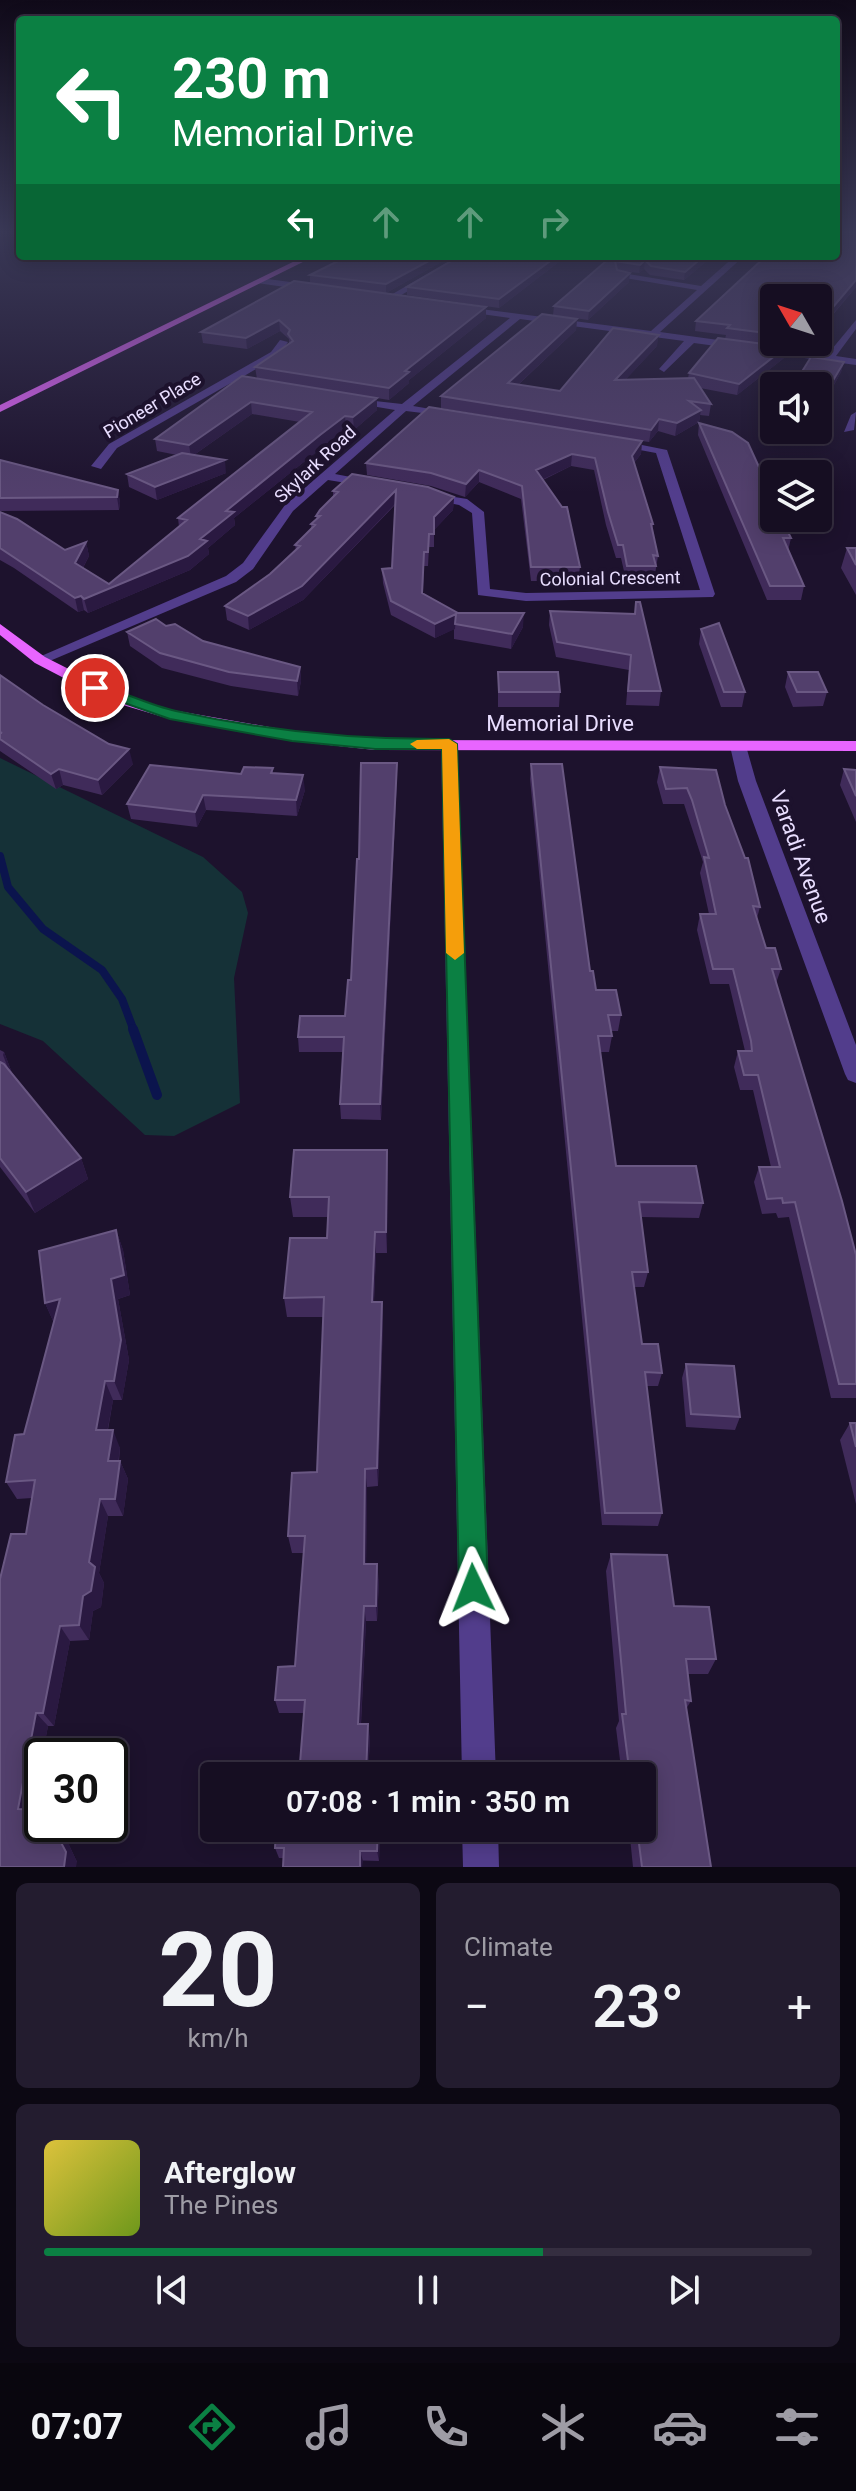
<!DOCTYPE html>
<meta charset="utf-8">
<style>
:root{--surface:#160e22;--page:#231c2f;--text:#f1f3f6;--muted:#9e9ca5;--line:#352e40;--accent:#0b8043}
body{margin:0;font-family:Roboto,sans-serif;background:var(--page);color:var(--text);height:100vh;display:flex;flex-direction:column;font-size:30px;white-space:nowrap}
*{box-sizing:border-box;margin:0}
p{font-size:26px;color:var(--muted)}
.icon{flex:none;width:44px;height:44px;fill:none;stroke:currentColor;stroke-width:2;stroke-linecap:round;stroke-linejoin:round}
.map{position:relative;height:1867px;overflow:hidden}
.drawer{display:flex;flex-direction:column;gap:16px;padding:16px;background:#0c0813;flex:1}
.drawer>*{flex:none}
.banner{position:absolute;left:16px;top:16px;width:824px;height:244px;border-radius:8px;box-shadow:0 4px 20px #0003,0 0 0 2px var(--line);background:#0b8043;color:#fff;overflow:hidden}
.needle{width:52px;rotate:309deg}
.buttons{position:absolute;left:760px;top:284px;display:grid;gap:16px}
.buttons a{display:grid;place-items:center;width:72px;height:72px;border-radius:8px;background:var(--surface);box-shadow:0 4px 20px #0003,0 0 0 2px var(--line);font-size:40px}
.speed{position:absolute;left:24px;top:1738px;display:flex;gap:16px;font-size:40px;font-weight:700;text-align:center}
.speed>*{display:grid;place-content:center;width:104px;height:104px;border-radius:50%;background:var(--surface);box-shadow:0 4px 20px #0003,0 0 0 2px var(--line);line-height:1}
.speed .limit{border:4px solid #111;border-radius:12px;background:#fff;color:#111}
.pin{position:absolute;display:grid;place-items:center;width:68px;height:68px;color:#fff;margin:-34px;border:4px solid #fff;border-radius:50%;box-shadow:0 2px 8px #0007}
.me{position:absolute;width:88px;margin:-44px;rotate:358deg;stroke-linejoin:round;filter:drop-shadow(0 0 6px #0008)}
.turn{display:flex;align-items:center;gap:28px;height:168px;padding:0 24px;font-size:36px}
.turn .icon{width:104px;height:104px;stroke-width:2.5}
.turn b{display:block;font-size:56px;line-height:68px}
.lanes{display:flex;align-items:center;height:76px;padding:0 24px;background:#0003;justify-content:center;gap:40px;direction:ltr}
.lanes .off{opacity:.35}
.big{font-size:60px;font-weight:600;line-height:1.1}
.drawer .card{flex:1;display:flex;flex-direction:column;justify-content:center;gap:12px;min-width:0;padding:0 28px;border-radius:12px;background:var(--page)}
.drawer .dial{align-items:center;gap:0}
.dial b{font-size:104px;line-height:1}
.song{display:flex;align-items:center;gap:24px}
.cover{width:96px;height:96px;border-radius:12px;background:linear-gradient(135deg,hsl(50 70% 55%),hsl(80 70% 35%))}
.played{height:8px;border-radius:4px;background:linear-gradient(90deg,var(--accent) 65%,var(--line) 65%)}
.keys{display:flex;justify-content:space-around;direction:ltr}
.heat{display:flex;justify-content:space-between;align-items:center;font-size:44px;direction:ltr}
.drawer .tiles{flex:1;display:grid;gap:16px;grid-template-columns:1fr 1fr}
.card:last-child{grid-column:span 2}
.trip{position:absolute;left:200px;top:1762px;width:456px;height:80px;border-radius:8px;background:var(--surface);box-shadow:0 4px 20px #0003,0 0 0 2px var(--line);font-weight:600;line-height:80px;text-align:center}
.menu{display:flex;height:128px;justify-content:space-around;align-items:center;background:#09060e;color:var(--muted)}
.menu .icon{width:56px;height:56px}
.menu .current{color:var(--accent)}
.menu b{font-size:36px;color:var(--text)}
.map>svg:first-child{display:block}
.green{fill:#153137}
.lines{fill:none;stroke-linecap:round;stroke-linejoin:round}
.stream-far1{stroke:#0b144d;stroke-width:8}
.stream{stroke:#0b144d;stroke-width:10}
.minor{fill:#523d8c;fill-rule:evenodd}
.major{fill:#e865ff;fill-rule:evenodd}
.wall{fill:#402b5a}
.shaded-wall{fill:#2a1941}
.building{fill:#523f6c;stroke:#6a5883;stroke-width:2}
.route{fill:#0b8043;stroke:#07532c;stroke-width:2}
.slow{fill:#f59e0b}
.labels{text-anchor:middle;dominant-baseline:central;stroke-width:8;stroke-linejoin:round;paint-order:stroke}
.far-street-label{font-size:18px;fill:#e9deff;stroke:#1d122d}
.street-label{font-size:22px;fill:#e9deff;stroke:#1d122d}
</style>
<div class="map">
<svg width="856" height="1867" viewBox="0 0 856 1867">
<rect width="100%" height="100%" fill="#1d122d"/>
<path class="green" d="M0,758L203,857L242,892L248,913L234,978L240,1103L174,1136L145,1135L43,1041L0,1024Z"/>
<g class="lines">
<path class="stream-far1" d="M0,856L8,887L43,929L102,970L122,999L134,1031"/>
<path class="stream" d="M133,1029L157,1095"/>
<path class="minor" d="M458,256H468L391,301L384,299Z
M735,256H744L660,332L827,355L856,320V329L836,356L856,359V365L694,343L664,372L659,369L684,341L520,319L413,406L455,413V417L406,411L335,474L377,482V488L328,480L293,511L253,569L236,582L45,663H35L32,660L226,576L243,563L285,505L395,410L348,402V398L402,404L510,318L460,311L457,306L651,331L697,290L619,277L616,272L701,286Z
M260,278L313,285L317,288L313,291L257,283Z
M280,340L288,342L278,356L239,379L265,383V387L231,383L117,448L101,469L91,466L109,444L271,352Z
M856,412L854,430L844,432L851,415Z
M617,440L667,450L715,594L713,597L526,601L478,595L472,513L459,505L424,498V492L467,499L484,512L490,589L526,593L700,590L656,453L613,445V441Z
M449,739L457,744L496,1776H462L441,744Z
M738,741L746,746L756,781L856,1045V1083L848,1080L845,1074L738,781L730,746Z
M462,1828H498L499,1867H463Z"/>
<path class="major" d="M305,256H315L0,412V405Z
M0,624L45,657L118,694L172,710L292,731L375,740L856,741V751L375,750L292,741L170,719L106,700L35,663L0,635Z"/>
</g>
<path class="wall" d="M836,232H856V287L821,329L818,331V298H774V342H805L797,348L725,339L726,335L695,331L696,321L766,256H836Z
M348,256H452L386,293L310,283V275Z
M460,256H575L567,262L564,258L499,308L407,295V287Z
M612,256H713L684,280L650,275L644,269L639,273L617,270L629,282L588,320L553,315L554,306Z
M294,281L486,307V318L409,380V383L389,400L295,385L377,410L354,430L346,428L234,518L235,525L208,548L209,554L190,570L88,613L84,610L78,612L14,568L0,560V512L65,550L86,542L89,556L83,568L109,584L179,527L178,518L300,422L252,414L194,455L226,473L157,500L129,487L127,474L177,455L157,451L155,439L257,379L255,367L289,344V339L280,331L247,349L203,343L201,332Z
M577,319L576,330L518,385L560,391L657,346L625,380L688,378L689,373L784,358L737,395L700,388L711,404L709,416L700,415L699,422L675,436L658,431L649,442L642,441L641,454L634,463L653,524L652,530L658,556L654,580H626L621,558H616L606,525L594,470L571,466L543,480L580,567L578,581H531L521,499L479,482L465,497L431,486L367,475L366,463L621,438L441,408V396Z
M844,362L841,372L823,405L818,404V386Z
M699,423L764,478L763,482L791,538L788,551L804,586L801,600H767L698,435Z
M0,460L118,490L120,503L119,510L0,511Z
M333,491L454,497L453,510L434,530V547H429L428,566H424L423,593L458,613L523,627L511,649L454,639V629L435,638L391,615L383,583L382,569L392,568L395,505L303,600L249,630L227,620L225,606L270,574L296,550L295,545L311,529V524L316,519V516L333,496Z
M847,548H856V595L841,568Z
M550,611L634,614L661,691L659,706L626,705L629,670L556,657L549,625Z
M166,626L203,641L300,667L301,681L298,696L231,686L162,668L130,646L127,632Z
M701,629L745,692L742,707H721L699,644Z
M498,672L560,692L559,707H498Z
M788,672L827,692L823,706L793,707L785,687Z
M0,675L43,705L133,764L102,795L63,785L56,789L0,751Z
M531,764L596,990L621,1015L618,1031H611L612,1036L609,1052H600L616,1166L703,1203L699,1218L641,1217L648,1272L644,1287H634L642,1344L662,1373L658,1386H646L662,1513L658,1526L602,1525L530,779Z
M660,767L725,805L760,907L757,918L766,948L781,969L776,983L856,1255V1398H831L789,1217L778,1218L776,1213L762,1214L754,1182L759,1167H771L753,1090H740L734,1067L738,1051H745L729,984H710L697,930L700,914H709L700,873L703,862L684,804H663L657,782Z
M273,768V773L305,790L297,816L206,810L197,827L131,819L127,804L241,774Z
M844,769L856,770V822L840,785Z
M397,778L381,1120L341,1119L340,1104L343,1052H299L298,1037L345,1016L351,980L359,859Z
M0,1050L4,1052L12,1073L81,1158L88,1179L35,1213L0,1167Z
M387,1150V1253H376L374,1302H382L383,1321L378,1486L367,1487L366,1564L379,1580L377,1621H366L361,1724L370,1737L368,1775L299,1776L304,1713H279L275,1700L295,1666L304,1553H292L288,1536L317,1472L323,1317H287L284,1298L327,1238L328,1217H293L290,1197Z
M116,1230L123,1250L130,1295L118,1299L129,1360L122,1400H113L108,1430L120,1448L119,1461H120L128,1479L123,1516H108L99,1573L104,1583L101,1607L93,1611L89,1640L70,1641L54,1726H48L32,1809L42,1824H73L69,1845L77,1862L0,1867L26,1534L32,1498L17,1499L6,1482L24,1434L54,1323L45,1303Z
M686,1364L740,1417L735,1430L686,1427L682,1378Z
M850,1423H856V1504L840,1440Z
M611,1554L674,1606L716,1659L708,1674H688L691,1701L686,1709L711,1867H633L629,1828H642V1776H622L616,1728L619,1721L606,1571Z
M380,1828L379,1861L279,1858L275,1848Z"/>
<path class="shaded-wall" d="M438,256H452L386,293V284Z
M557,256H564V258L499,308V299Z
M567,256H575L567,262Z
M704,256H713L684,280L685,272Z
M645,260L644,269L639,273L640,265Z
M630,273L629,282L588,320L589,311Z
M856,280V287L818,331V323Z
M486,307V318L409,380V383L389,400V388L405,371Z
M577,319L576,330L507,395L508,383Z
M279,320L280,331L247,349L246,338Z
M659,335L657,346L614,392L615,380Z
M786,347L784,358L737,395L739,384Z
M844,362L841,372L823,405L825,394Z
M377,398V410L354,430L353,417Z
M251,402L252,414L191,457L189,445Z
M701,410L699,422L675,436L677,423Z
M345,416L346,428L234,518L235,525L208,548L209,554L190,570L88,613L84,599L200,539L226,511Z
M659,419L658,431L649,442L651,430Z
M642,441L641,454L630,468L632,456Z
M572,454L571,466L535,483L536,470Z
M225,460L226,473L157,500L155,487Z
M479,470V482L465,497L466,484Z
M118,490L120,503L119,510L117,497Z
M396,490V503L303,600L249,630L248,616Z
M454,497L453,510L434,530V517Z
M86,542L89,556L78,577L75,563Z
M81,596L84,610L78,612L75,598Z
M524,613L523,627L511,649L512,634Z
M456,614L455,629L435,638V624Z
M300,667L301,681L298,696L297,681Z
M129,749L133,764L102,795L98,780Z
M397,763V778L381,1120L380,1104Z
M59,769L63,785L56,789L51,774Z
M303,775L305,790L297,816L296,800Z
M203,795L206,810L197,827L195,812Z
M4,1052L12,1073L11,1076L3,1055Z
M387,1150L388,1171L387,1253L386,1232Z
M81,1158L88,1179L35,1213L26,1192Z
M116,1230L123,1250L130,1295L118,1299L129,1360L122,1400L114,1381L111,1279Z
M375,1232L376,1253L373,1321L372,1302Z
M60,1299L54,1323L45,1303Z
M382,1302L383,1321L378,1486L377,1468Z
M105,1381L113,1400L104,1449L96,1430Z
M113,1430L120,1448L116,1479L108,1461Z
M120,1461L128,1479L123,1516L115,1499Z
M365,1469L367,1487L366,1580L364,1564Z
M100,1499L108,1516L99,1573L104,1583L101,1607L93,1611L89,1640L79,1625Z
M377,1564L379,1580L377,1621L376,1606Z
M364,1606L366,1621L360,1737L358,1724Z
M60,1626L70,1641L54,1726L43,1713Z
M36,1713L48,1726L30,1820L18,1809Z
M368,1724L370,1737L368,1776H366Z
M60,1824H73L69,1845L77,1862L76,1867H64L57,1835Z
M378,1828H380L379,1861L377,1851Z
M360,1851L363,1861L362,1867H360Z"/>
<path class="building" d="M836,232H856V280L823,319L818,323V298H774V334L727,328L730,325L696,321L766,256H836Z
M348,256H438L386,284L310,275Z
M460,256H557L499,299L407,287Z
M612,256H704L685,272L651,266L645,260L640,265L615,261L617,270L630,273L589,311L554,306Z
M294,281L486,307L405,371L409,372L389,388L255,367L293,341L288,334L290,330L279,320L246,338L201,332Z
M542,314L577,319L508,383L560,391L613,328L659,335L615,380L694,378L711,404L689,401L701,410L677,423L659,419L651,430L441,396Z
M718,338L786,347L739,384L689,373Z
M811,357L844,362L825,394L818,393V386H793Z
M242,376L377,398L353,417L345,416L320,435L226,511L234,512L200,539L207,541L188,556L84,599L81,596L75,598L0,548V512L17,519L65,550L86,542L75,563L109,584L187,520L178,518L312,412L251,402L189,445L155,439Z
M429,407L642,441L632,456L653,524H651L658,556L653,555L656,566H627L623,545H618L608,512L595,458L572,454L536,470L562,507H567L580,567H531L522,486L479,470L466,484L431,473L366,463Z
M699,423L732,432L748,443L764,478H761L774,504V518H781L791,538H783L804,586H770Z
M182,453L225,460L155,487L127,474Z
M0,460L118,490L117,497L0,498Z
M352,474L428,487L454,497L434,517V534H429L428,552H424L422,593L458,613H524L512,634L455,624L456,614L435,624L391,601L382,569L392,568L396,490L302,586L248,616L225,606L270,574L300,546L295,545L315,525L311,524L320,516H316L320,510L338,492L333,491Z
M847,548H856V565Z
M636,602H640L661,691H628L631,655L557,642L550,611L635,614Z
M156,619L166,626L175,624L203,641L300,667L297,681L229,672L160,653L127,632Z
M719,623L745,692H724L701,629Z
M498,672H558L560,692H499Z
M788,672H818L827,692H797Z
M0,675L43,705L109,744L129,749L98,780L59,769L51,774L0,739V733H2L0,732Z
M361,763H397L380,1104H340L344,1037H298L300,1016H345L348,980H351L357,859H359Z
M531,764H562L590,971H593L596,990H616L621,1015H608L612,1036H598L616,1166H696L703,1203L639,1202L648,1272H632L642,1344H658L662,1373L645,1372L662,1513H605Z
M150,765L241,774L244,767L273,768L271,773L303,775L296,800L203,795L195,812L127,804Z
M660,767L716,770L725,805L745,858H748L760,907L753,906L766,948H775L781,969H772L842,1201L856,1255V1384H839L795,1202L783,1203L782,1198L767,1199L759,1167H780L758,1075H744L738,1051H752L751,1041L733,969H713L700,914H716L704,857L709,858L692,800L687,788L666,789Z
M844,769L856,770V796Z
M0,1062L4,1064L81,1158L26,1192L0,1158Z
M294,1150H387L386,1232H375L372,1302H382L377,1468L365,1469L364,1564H377L376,1606H364L358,1724H368L366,1775H380V1776H299L305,1700H275L278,1667L295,1666L305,1536H288L292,1473L317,1472L324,1297L284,1298L290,1238H327L329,1197H290Z
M116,1230L124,1275L111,1279L121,1340L114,1381H105L96,1430H113L108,1461H120L115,1499H100L89,1562L95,1567L91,1591L83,1596L79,1625L60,1626L43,1713H36L18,1809L42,1810V1824H60L57,1835L66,1852L64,1867H0V1579L11,1534H26L35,1480L6,1482L15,1435L24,1434L60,1299L45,1303L39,1251Z
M686,1364L734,1366L740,1417L691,1414Z
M850,1423H856V1447Z
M611,1554L667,1555L674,1606L709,1607L716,1659H686L691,1701L685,1700L711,1867H642L637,1828H642V1776H630L622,1714H626Z
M276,1828H378L377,1851H360V1867H283L284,1848H275Z"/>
<linearGradient id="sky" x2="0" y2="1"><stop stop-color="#100a19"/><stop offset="0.47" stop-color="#3a3957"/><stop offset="1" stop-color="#3a3957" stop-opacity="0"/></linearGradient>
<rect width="856" height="493" fill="url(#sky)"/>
<path class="route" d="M95,684C122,691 148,705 176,711C266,731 357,740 449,739L457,744L488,1588L484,1598L473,1602L463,1598L459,1588L442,749H375L292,741L170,719L90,691V685Z"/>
<path class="slow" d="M449,739L457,744L464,953L455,960L446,953L442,749H417L410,744L417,740Z"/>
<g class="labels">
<g class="far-street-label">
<text transform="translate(152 405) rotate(-31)">Pioneer Place</text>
<text transform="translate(315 464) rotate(-43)">Skylark Road</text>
<text transform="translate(610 578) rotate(-1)">Colonial Crescent</text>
</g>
<g class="street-label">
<text x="560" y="723">Memorial Drive</text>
<text transform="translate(801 857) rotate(70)">Varadi Avenue</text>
</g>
</g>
</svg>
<div class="buttons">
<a><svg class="needle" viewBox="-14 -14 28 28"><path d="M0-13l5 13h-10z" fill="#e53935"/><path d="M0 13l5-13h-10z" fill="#9e9ca5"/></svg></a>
<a><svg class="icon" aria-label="sound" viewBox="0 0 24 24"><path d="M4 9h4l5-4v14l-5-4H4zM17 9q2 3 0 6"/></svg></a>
<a><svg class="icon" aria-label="layers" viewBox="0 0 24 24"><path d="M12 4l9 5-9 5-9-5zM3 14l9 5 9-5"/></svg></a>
</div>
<div class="speed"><div class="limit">30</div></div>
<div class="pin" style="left:95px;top:688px;background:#d93025"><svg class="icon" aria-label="arrive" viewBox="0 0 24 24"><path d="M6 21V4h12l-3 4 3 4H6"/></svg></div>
<svg class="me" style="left:473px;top:1588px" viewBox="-20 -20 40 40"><path d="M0-17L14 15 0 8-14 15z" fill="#0b8043" stroke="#fff" stroke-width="4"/></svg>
<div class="trip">07:08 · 1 min · 350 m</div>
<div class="banner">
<div class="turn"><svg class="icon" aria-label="left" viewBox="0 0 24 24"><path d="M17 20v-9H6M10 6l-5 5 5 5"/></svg><div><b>230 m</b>Memorial Drive</div></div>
<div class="lanes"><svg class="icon" aria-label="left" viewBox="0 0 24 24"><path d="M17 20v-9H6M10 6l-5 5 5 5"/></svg><svg class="icon off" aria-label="ahead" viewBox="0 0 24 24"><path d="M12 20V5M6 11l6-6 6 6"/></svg><svg class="icon off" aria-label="ahead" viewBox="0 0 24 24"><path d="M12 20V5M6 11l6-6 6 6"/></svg><svg class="icon off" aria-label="right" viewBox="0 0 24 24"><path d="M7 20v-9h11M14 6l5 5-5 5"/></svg></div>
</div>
</div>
<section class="drawer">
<div class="tiles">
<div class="card dial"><b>20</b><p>km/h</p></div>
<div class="card"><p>Climate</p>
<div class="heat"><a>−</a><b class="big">23°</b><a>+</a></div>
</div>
<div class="card">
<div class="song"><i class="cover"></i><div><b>Afterglow</b><p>The Pines</p></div></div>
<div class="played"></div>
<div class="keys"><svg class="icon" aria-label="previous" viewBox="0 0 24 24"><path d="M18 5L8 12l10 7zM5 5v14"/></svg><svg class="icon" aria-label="pause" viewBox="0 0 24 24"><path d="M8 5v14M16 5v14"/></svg><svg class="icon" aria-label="next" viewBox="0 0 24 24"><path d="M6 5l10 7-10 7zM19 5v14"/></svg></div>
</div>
</div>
</section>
<nav class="menu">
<b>07:07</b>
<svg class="icon current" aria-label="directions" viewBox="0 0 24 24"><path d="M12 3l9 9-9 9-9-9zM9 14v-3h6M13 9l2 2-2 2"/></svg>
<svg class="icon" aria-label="music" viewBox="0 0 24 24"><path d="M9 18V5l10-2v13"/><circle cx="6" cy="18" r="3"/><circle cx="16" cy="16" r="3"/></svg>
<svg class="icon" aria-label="phone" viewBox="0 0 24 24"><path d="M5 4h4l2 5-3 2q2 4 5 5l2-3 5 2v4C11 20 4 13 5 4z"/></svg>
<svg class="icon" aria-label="climate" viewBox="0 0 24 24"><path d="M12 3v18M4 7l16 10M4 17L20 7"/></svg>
<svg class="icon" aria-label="car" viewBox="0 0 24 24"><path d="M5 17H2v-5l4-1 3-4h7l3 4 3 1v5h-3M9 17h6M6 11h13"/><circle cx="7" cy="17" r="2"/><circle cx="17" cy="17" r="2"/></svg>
<svg class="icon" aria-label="filters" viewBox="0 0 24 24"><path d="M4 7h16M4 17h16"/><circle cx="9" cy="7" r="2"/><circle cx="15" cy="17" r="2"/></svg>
</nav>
